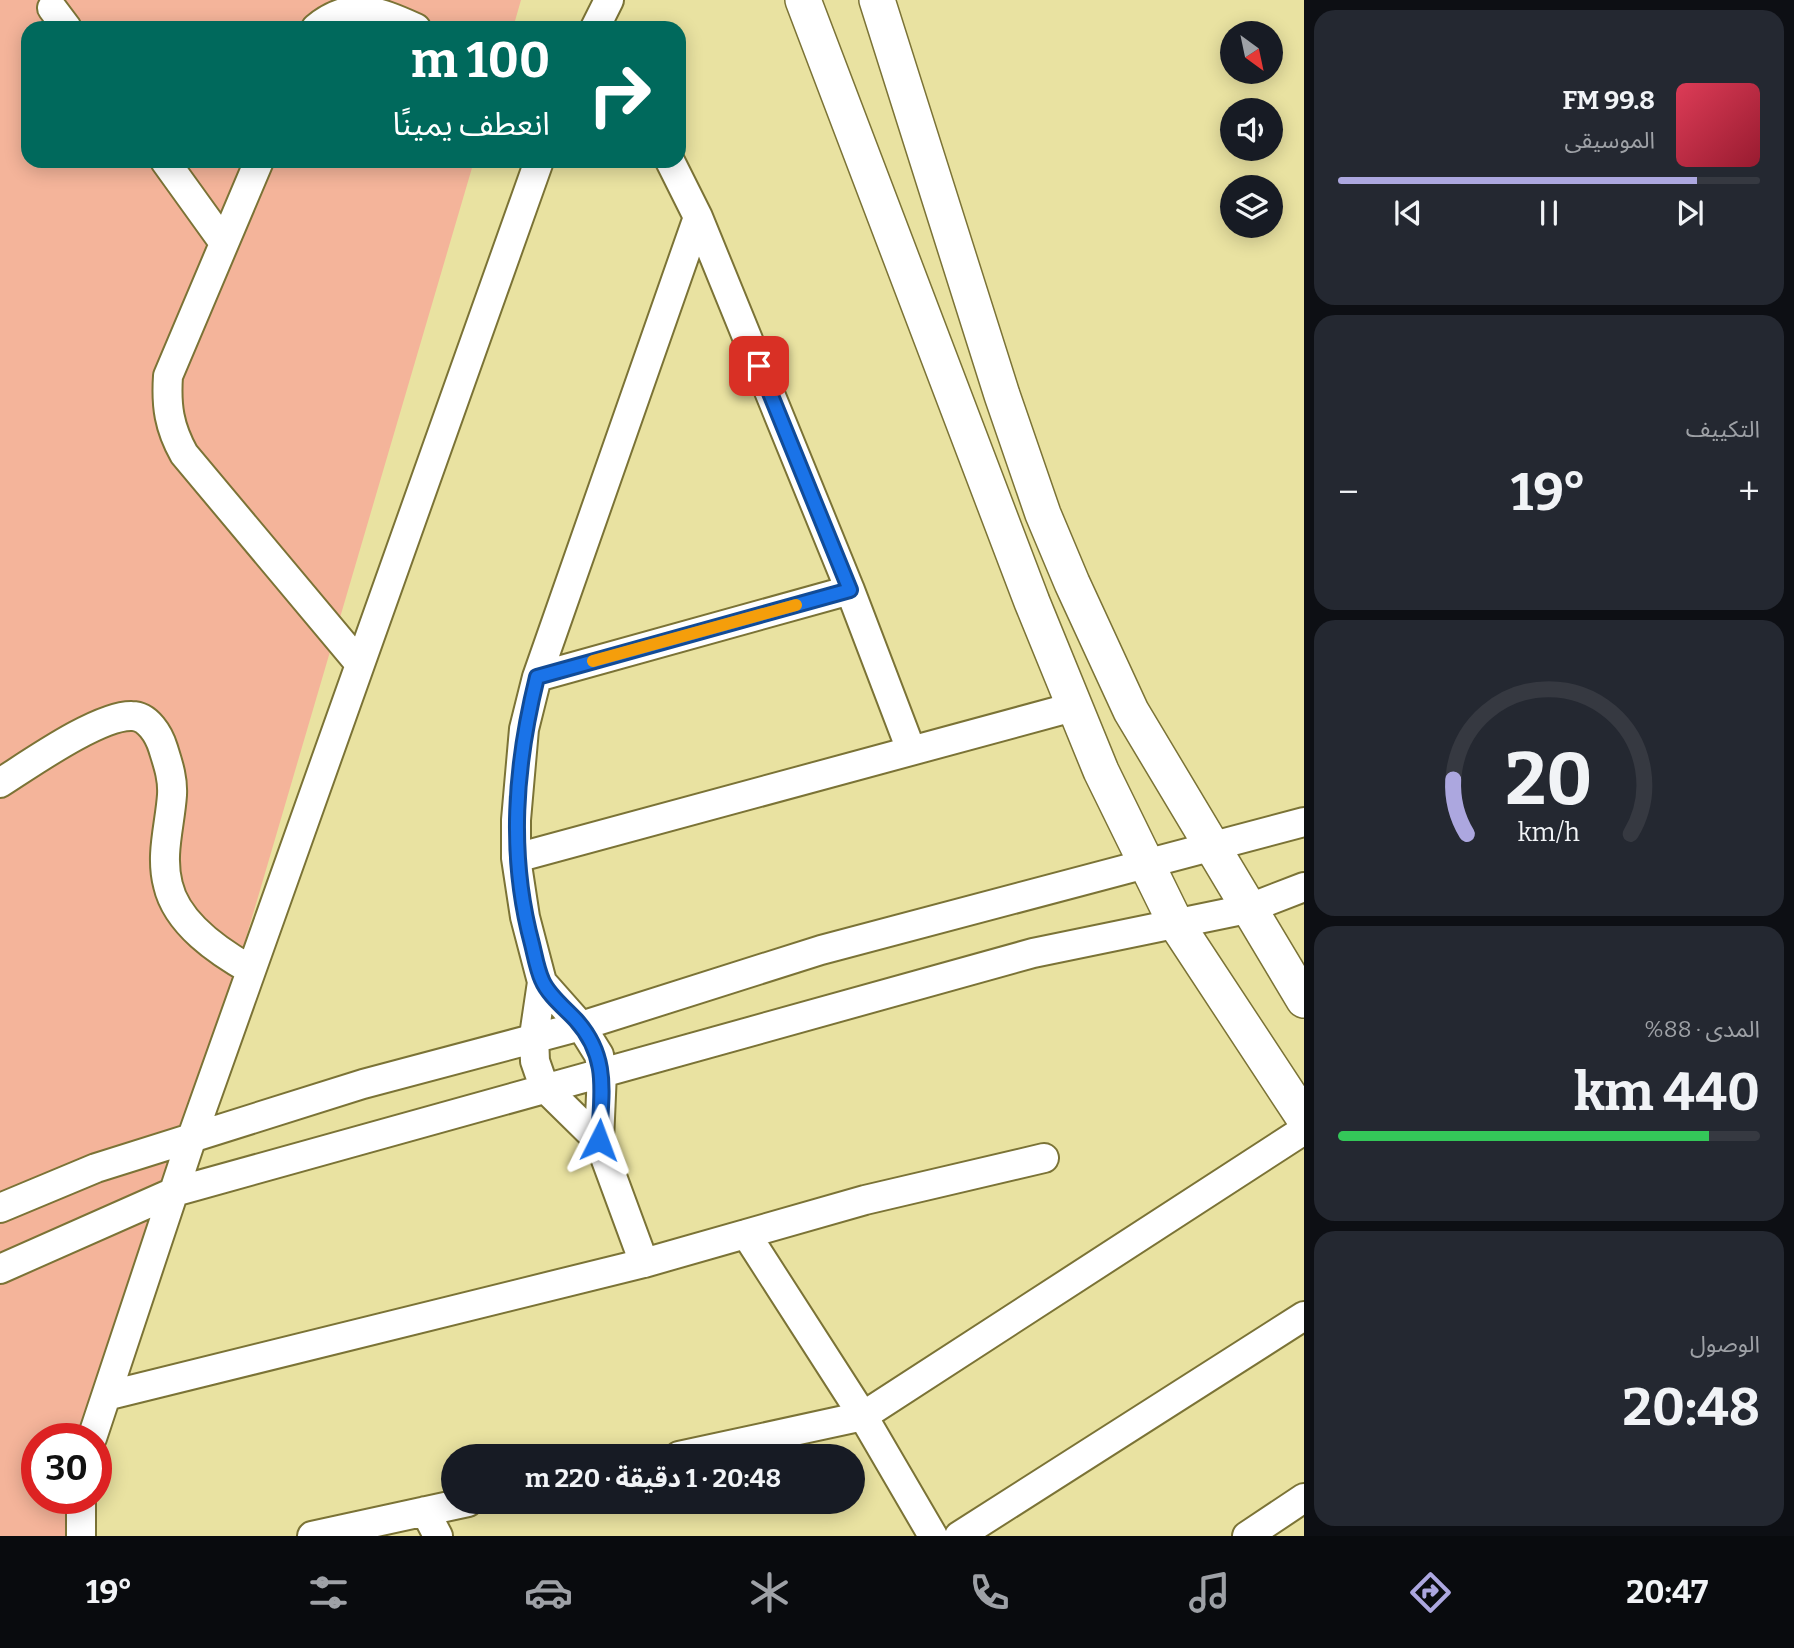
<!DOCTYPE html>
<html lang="ar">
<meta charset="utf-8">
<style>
:root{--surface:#171b24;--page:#242831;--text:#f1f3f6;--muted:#9ea1a6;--line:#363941;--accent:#aca7df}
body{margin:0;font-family:Bitter,"Noto Sans Arabic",serif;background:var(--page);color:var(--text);direction:rtl;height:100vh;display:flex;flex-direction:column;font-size:26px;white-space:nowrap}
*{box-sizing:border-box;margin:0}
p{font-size:23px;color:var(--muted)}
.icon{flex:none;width:38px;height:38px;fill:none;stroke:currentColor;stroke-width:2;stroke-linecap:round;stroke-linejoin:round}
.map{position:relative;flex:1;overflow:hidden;direction:ltr}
.details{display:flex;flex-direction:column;gap:10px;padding:10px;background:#0d0f14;width:490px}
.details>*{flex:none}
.banner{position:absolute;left:21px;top:21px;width:665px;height:147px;border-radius:21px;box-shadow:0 4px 18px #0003;direction:rtl;background:#00695c;color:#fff;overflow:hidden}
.needle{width:46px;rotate:147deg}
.tools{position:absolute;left:1220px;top:21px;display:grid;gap:14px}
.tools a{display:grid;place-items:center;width:63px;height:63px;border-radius:50%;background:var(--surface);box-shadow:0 4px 18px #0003;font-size:35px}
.speed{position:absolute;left:21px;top:1423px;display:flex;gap:14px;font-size:35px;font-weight:700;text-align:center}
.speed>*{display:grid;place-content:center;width:91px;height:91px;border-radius:50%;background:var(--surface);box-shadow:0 4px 18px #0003;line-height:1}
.speed .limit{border:10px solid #d22;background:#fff;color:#111}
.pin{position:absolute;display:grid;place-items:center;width:60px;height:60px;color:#fff;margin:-30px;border-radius:14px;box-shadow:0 4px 10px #0006}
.me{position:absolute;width:77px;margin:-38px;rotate:3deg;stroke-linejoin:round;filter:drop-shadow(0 0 5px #0008)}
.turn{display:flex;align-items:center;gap:24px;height:147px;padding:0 21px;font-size:32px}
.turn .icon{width:91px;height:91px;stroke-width:2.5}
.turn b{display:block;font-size:49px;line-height:60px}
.big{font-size:52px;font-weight:700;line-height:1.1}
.details .tile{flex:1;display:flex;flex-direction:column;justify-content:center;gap:10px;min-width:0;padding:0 24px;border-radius:21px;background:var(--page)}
.details .dial{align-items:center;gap:0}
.dial svg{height:182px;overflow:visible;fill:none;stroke:var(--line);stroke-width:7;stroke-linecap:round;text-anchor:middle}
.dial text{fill:var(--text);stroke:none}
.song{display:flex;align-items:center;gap:21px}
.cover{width:84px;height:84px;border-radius:10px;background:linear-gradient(135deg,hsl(350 70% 55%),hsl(350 70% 35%))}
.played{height:7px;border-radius:4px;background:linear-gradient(90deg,var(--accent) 85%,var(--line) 85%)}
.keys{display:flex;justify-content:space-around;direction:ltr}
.heat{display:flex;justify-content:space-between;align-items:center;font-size:38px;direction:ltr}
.charge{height:10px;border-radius:5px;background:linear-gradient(90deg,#34c759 88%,var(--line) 0)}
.trip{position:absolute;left:441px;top:1444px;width:424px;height:70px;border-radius:35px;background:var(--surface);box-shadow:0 4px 18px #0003;font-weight:700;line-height:70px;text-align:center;direction:rtl}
.tabs{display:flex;height:112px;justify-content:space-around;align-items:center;background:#090b0e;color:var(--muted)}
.tabs .icon{width:49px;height:49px}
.tabs .selected{color:var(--accent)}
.tabs b{font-size:32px;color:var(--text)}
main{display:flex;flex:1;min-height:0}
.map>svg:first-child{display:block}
.green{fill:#f4b49a}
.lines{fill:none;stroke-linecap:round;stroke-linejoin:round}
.minor-casing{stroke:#7b7336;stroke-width:32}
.tertiary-casing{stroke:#7b7336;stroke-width:38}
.minor{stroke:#fff;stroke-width:28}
.tertiary{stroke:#fff;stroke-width:35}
.route-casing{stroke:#114b97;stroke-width:18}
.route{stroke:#1a73e8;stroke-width:12}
.slow{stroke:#f59e0b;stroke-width:12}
</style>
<main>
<section class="details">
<div class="tile">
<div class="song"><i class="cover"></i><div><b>99.8 FM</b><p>الموسيقى</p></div></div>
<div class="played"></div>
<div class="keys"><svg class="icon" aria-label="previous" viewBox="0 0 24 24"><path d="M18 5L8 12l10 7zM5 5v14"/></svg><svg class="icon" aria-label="pause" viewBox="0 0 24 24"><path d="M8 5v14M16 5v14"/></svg><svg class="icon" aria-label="next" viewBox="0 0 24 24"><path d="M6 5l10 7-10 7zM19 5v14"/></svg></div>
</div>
<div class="tile"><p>التكييف</p>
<div class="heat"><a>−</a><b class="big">19°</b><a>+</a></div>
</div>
<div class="tile dial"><svg viewBox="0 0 100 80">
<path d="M14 69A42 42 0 1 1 86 69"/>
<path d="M14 69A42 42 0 0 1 8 45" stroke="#aca7df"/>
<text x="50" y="56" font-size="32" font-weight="700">20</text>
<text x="50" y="72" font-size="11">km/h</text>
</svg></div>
<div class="tile"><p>المدى · 88%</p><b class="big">440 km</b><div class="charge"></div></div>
<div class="tile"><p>الوصول</p><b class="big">20:48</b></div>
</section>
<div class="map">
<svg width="1304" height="1536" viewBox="0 0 1304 1536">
<rect width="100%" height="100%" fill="#e9e2a1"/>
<path class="green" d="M0,0H521L513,28H28V161H474L96,1449V1438H37V1498H82L71,1536H0Z"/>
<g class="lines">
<g class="minor-casing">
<path id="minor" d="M52,8L67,28
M316,28C350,0 376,10 416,28
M595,28L609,0
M165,161L224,243
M259,161L168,376C166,406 169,427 184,454L359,663
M670,161L698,217L850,590L911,750
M537,677L850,590
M0,783C30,764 99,715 132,716C148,716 159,735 163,748C168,764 173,778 172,795C170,825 160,855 168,885C177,924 219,952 251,970
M516,858L1073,707
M542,982L581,1026L599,1055L602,1072L599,1141L644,1263
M599,1141L544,1087L535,1061L534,1036L542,982L525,917L516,858V820L524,729L537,677L698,217
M0,1208L96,1168L363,1084L581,1026L821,950L1304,822
M746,1234L863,1416L933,1536
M0,1269L174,1192L1033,953L1247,909L1304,887
M106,1396L644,1263L865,1200L1044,1158
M92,1438L192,1137L539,161
M679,1456L863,1416L1304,1130
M81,1498V1536
M425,1511L438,1536
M312,1536L468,1502
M959,1536L1304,1316
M1247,1536L1304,1498"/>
</g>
<g class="tertiary-casing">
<path id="tertiary" d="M803,0L1032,602L1101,771L1175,922L1304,1118
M877,0L1002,395L1043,514L1072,583L1131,711L1304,1000"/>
</g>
<use href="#minor" class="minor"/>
<use href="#tertiary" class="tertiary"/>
</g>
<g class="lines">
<g class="route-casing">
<path id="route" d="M599,1140C601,1094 610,1058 576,1020C566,1009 548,995 542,980C537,969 535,956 532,944C508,855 515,766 537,677L850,590L759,366"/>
</g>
<use href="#route" class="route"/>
<path class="slow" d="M593,661L796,605"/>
</g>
</svg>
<div class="tools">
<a><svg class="needle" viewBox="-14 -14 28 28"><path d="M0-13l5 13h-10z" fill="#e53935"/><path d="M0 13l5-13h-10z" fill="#9ea1a6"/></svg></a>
<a><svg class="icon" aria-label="sound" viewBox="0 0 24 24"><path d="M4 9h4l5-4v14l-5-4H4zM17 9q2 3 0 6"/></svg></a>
<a><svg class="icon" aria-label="layers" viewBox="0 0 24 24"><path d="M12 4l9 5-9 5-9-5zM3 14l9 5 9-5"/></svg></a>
</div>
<div class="speed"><div class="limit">30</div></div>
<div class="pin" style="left:759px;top:366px;background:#d93025"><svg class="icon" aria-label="arrive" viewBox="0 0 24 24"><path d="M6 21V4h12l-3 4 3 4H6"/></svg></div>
<svg class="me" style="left:599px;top:1140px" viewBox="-20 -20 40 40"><path d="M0-17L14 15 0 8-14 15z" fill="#1a73e8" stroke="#fff" stroke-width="4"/></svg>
<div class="trip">20:48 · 1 دقيقة · 220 m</div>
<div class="banner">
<div class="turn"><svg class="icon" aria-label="right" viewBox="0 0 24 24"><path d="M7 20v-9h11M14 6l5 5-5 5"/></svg><div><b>100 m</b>انعطف يمينًا</div></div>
</div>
</div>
</main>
<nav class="tabs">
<b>20:47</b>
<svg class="icon selected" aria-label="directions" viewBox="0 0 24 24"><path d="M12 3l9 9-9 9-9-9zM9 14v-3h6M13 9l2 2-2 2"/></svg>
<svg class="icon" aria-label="music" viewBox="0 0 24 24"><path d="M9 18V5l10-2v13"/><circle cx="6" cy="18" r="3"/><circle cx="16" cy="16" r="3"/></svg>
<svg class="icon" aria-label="phone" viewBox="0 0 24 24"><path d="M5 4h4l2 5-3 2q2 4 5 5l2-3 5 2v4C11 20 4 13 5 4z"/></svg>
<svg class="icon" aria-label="climate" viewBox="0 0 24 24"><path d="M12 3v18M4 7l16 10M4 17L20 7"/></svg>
<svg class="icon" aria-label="car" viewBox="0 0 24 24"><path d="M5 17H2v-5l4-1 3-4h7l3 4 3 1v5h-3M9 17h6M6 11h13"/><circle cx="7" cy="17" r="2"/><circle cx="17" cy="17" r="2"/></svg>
<svg class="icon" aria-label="filters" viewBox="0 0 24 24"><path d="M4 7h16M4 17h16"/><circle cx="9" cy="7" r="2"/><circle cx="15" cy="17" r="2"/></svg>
<b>19°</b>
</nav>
